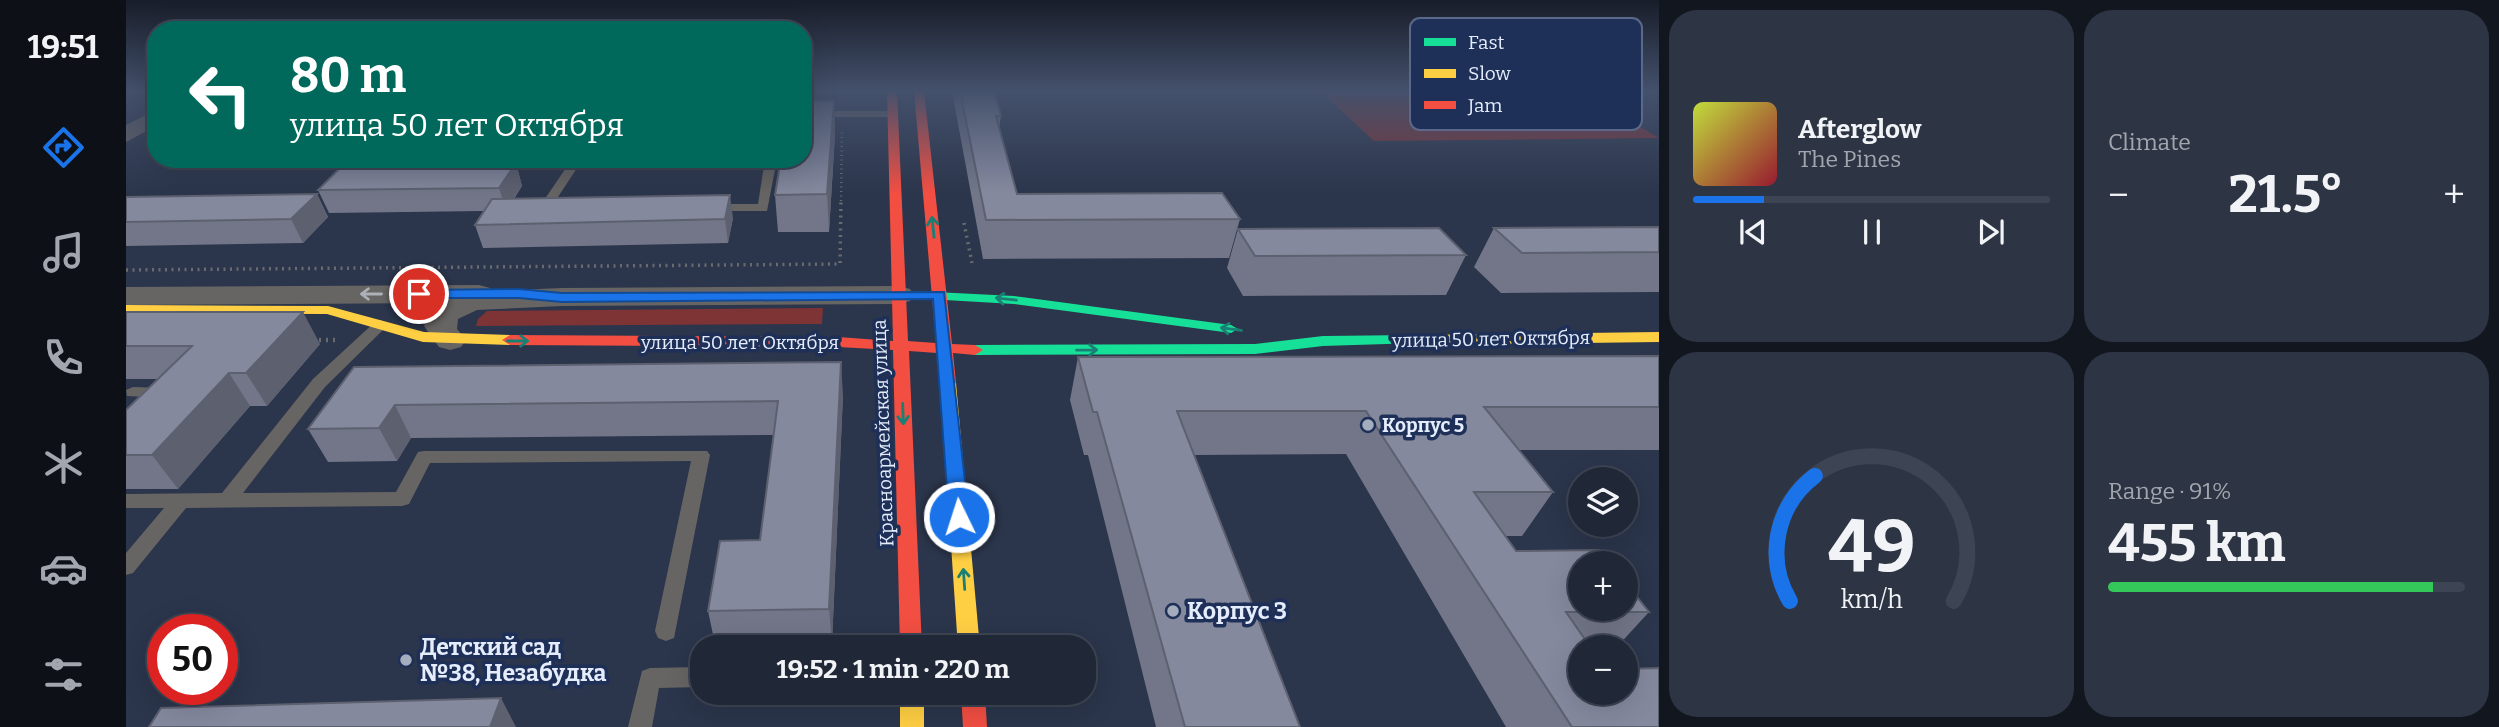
<!DOCTYPE html>
<meta charset="utf-8">
<style>
:root{--surface:#202838;--page:#2d3443;--text:#f1f3f6;--muted:#a2a6ae;--line:#3d4453;--accent:#1a73e8}
body{margin:0;font-family:Bitter,serif;background:var(--page);color:var(--text);height:100vh;display:flex;flex-direction:column;font-size:26px;white-space:nowrap}
*{box-sizing:border-box;margin:0}
p{font-size:23px;color:var(--muted)}
.icon{flex:none;width:38px;height:38px;fill:none;stroke:currentColor;stroke-width:2;stroke-linecap:round;stroke-linejoin:round}
.map{position:relative;flex:1;overflow:hidden}
.side{display:flex;flex-direction:column;gap:10px;padding:10px;background:#12161f;width:840px}
.side>*{flex:none}
.top-card{position:absolute;left:21px;top:21px;width:665px;height:147px;border-radius:28px;box-shadow:0 7px 28px #0002,0 0 0 2px var(--line);background:#00695c;color:#fff;overflow:hidden}
.tools{position:absolute;left:1442px;top:467px;display:grid;gap:14px}
.tools a{display:grid;place-items:center;width:70px;height:70px;border-radius:50%;background:var(--surface);box-shadow:0 7px 28px #0002,0 0 0 2px var(--line);font-size:35px}
.speed{position:absolute;left:21px;top:614px;display:flex;gap:14px;font-size:35px;font-weight:700;text-align:center}
.speed>*{display:grid;place-content:center;width:91px;height:91px;border-radius:50%;background:var(--surface);box-shadow:0 7px 28px #0002,0 0 0 2px var(--line);line-height:1}
.speed .limit{border:10px solid #d22;background:#fff;color:#111}
.pin{position:absolute;display:grid;place-items:center;width:60px;height:60px;color:#fff;margin:-30px;border:4px solid #fff;border-radius:50%;box-shadow:0 2px 7px #0007}
.me{position:absolute;width:77px;margin:-38px;rotate:356deg;stroke-linejoin:round;filter:drop-shadow(0 0 5px #0008)}
.turn{display:flex;align-items:center;gap:24px;height:147px;padding:0 28px;font-size:32px}
.turn .icon{width:91px;height:91px;stroke-width:2.5}
.turn b{display:block;font-size:49px;line-height:60px}
.big{font-size:52px;font-weight:700;line-height:1.1}
.side .card{flex:1;display:flex;flex-direction:column;justify-content:center;gap:10px;min-width:0;padding:0 24px;border-radius:28px;background:var(--page)}
.side .dial{align-items:center;gap:0}
.dial svg{height:182px;overflow:visible;fill:none;stroke:var(--line);stroke-width:7;stroke-linecap:round;text-anchor:middle}
.dial text{fill:var(--text);stroke:none}
.song{display:flex;align-items:center;gap:21px}
.cover{width:84px;height:84px;border-radius:10px;background:linear-gradient(135deg,hsl(70 70% 55%),hsl(350 70% 35%))}
.played{height:7px;border-radius:4px;background:linear-gradient(90deg,var(--accent) 20%,var(--line) 20%)}
.keys{display:flex;justify-content:space-around;direction:ltr}
.heat{display:flex;justify-content:space-between;align-items:center;font-size:38px;direction:ltr}
.charge{height:10px;border-radius:5px;background:linear-gradient(90deg,#34c759 91%,var(--line) 0)}
.side .tiles{flex:1;display:grid;gap:10px;grid-template-columns:repeat(2,1fr)}
.trip{position:absolute;left:564px;top:635px;width:406px;height:70px;border-radius:28px;background:var(--surface);box-shadow:0 7px 28px #0002,0 0 0 2px var(--line);font-weight:700;line-height:70px;text-align:center}
main{display:flex;flex:1;min-height:0}
.tabs{display:flex;flex-direction:column;width:126px;justify-content:space-around;align-items:center;background:#0d1016;color:var(--muted)}
.tabs .icon{width:49px;height:49px}
.tabs .on{color:var(--accent)}
.tabs b{font-size:32px;color:var(--text)}
.map>svg:first-child{display:block}
.green{fill:#7e3335}
.lines{fill:none;stroke-linecap:round;stroke-linejoin:round}
.path-far2{stroke:#6a6b6e;stroke-width:2.5;stroke-dasharray:1 3.5;stroke-linecap:butt}
.path-far1{stroke:#6a6b6e;stroke-width:3.5;stroke-dasharray:2 4.5;stroke-linecap:butt}
.path{stroke:#6a6b6e;stroke-width:4.5;stroke-dasharray:2 5;stroke-linecap:butt}
.lane{fill:#676563;fill-rule:evenodd}
.street{fill:#676563;fill-rule:evenodd}
.fast{fill:#16e098;fill-rule:evenodd}
.slow{fill:#ffcf43;fill-rule:evenodd}
.jam{fill:#f24e42;fill-rule:evenodd}
.wall{fill:#727688}
.shaded-wall{fill:#5d606f}
.building{fill:#85899e;stroke:#5d606f;stroke-width:2}
.oneway{stroke:#1a7f75}
.oneway2{stroke:#acb0b7}
.route{fill:#1a73e8;stroke:#114b97;stroke-width:2}
.poi-dot{fill:#a4adbe;stroke:#1e3058;stroke-width:2.5}
.labels{text-anchor:middle;dominant-baseline:central;stroke-width:7;stroke-linejoin:round;paint-order:stroke}
.street-label{font-size:19px;fill:#e5edfc;stroke:#1e3058}
.poi-label{font-size:19px;font-weight:bold;fill:#e5edfc;stroke:#1e3058;text-anchor:start}
.near-poi-label{font-size:23px;font-weight:bold;fill:#e5edfc;stroke:#1e3058;text-anchor:start}
.key{fill:#1e3058;stroke:#5a6989;stroke-width:2}
.key-label{font-size:19px;fill:#e5edfc}
</style>
<main>
<nav class="tabs">
<b>19:51</b>
<svg class="icon on" aria-label="directions" viewBox="0 0 24 24"><path d="M12 3l9 9-9 9-9-9zM9 14v-3h6M13 9l2 2-2 2"/></svg>
<svg class="icon" aria-label="music" viewBox="0 0 24 24"><path d="M9 18V5l10-2v13"/><circle cx="6" cy="18" r="3"/><circle cx="16" cy="16" r="3"/></svg>
<svg class="icon" aria-label="phone" viewBox="0 0 24 24"><path d="M5 4h4l2 5-3 2q2 4 5 5l2-3 5 2v4C11 20 4 13 5 4z"/></svg>
<svg class="icon" aria-label="climate" viewBox="0 0 24 24"><path d="M12 3v18M4 7l16 10M4 17L20 7"/></svg>
<svg class="icon" aria-label="car" viewBox="0 0 24 24"><path d="M5 17H2v-5l4-1 3-4h7l3 4 3 1v5h-3M9 17h6M6 11h13"/><circle cx="7" cy="17" r="2"/><circle cx="17" cy="17" r="2"/></svg>
<svg class="icon" aria-label="filters" viewBox="0 0 24 24"><path d="M4 7h16M4 17h16"/><circle cx="9" cy="7" r="2"/><circle cx="15" cy="17" r="2"/></svg>
</nav>
<div class="map">
<svg width="1533" height="727" viewBox="0 0 1533 727">
<rect width="100%" height="100%" fill="#2b354b"/>
<path class="green" d="M1194,91H1454L1533,138L1248,141Z
M697,308L696,324L350,326L352,319L361,311Z"/>
<g class="lines">
<path class="path-far2" d="M690,95L702,91
M715,201L716,130"/>
<path class="path-far1" d="M838,223L846,263
M0,270L714,264L715,199"/>
<path class="path" d="M186,340H209"/>
<path class="lane" d="M677,111H767L772,114L767,117H677Z
M446,159H457L426,206L431,209L425,213L414,212L412,209Z
M639,159H651L641,211H583V205L587,204H632Z
M255,320L262,324L260,327L199,387L117,493L270,492L292,452L298,451H581L584,455L548,638L540,641L532,638L529,631L565,461L304,463L283,504L276,506L60,508L7,573L0,575V553L38,508H0V494L96,493L187,379L250,321Z
M7,387L38,388L46,393L38,398L1,396L0,390Z
M576,667V687L533,688L526,727H502L516,671L524,668Z"/>
<path class="street" d="M30,110V126L0,142V125Z
M353,285L364,288L366,291L436,288L773,286L784,289L788,295L784,301L773,304L436,306L351,310L332,319L331,329L340,340L335,347L324,350L313,347L298,326L307,308L315,303L0,305V287Z"/>
<path class="fast" d="M789,291L888,296L1105,325L1112,329L1105,333L888,304L784,298L782,295Z
M1287,335L1292,337L1295,340L1292,343L1197,346L1129,354L849,355L841,350L849,345L1129,344L1197,336Z"/>
<path class="slow" d="M0,305L202,306L298,332L384,335L392,340L384,345L297,342L201,314L0,313Z
M1533,332V342L1287,345L1279,340L1287,335Z
M822,378L830,383L854,648H832L814,383Z
M774,693H798V727H774Z"/>
<path class="jam" d="M761,91H771L782,341L810,343L788,91H798L826,344L849,345L857,350L849,355L827,353L830,383L822,388L814,383L811,353L783,351L796,648H774L767,350L712,347L384,345L376,340L384,335L712,337L767,341Z
M835,693H859L861,727H837Z"/>
</g>
<path class="wall" d="M826,91H868L875,116L873,129L891,194L1114,219L1103,258L857,259Z
M708,101L709,134L703,232H652L649,195Z
M151,159H210L205,163H153Z
M390,163L396,186L388,199L607,218L602,243L357,248L349,225L358,211L203,213L192,190Z
M191,194L202,217L177,243L0,246V197Z
M1533,227V292L1375,293L1348,267L1368,228Z
M1112,229L1340,255L1320,295L1117,296L1101,268Z
M0,312L194,344L141,406H124L52,489H0V410L33,379H0Z
M1533,356V450H1393L1427,492L1396,536H1380L1390,551L1523,612L1490,648H1454V693L1533,727H1380L1220,454L1068,455L1174,727H1030L962,455H958L944,400L952,357Z
M228,367L717,395L706,643L589,644L582,611L634,540L648,435L285,438L271,461L202,462L182,429Z"/>
<path class="shaded-wall" d="M708,101L709,134L703,232L701,194Z
M390,163L396,186L380,210L373,188Z
M191,194L202,217L177,243L165,219Z
M604,195L607,218L602,243L599,219Z
M177,312L194,344L141,406L120,373Z
M715,362L717,395L706,643L703,609Z
M103,373L124,406L52,489L26,455Z
M269,405L285,438L271,461L253,428Z
M375,698L390,727H364Z"/>
<path class="building" d="M834,91H868L875,116H870L891,194L1096,193L1114,219L860,220Z
M677,101H708L701,194L649,195L655,159H677Z
M390,163L373,188L192,190L217,165Z
M191,194L165,219L0,222V197Z
M604,195L599,219L349,225L366,199Z
M1533,227V252L1396,253L1368,228Z
M1313,228L1340,255L1129,256L1112,229Z
M0,312H177L120,373H103L26,455H0V410L66,346H0Z
M1533,356V407H1358L1427,492H1348L1390,551L1474,550L1484,564H1454V609H1500V583L1523,612H1440L1465,648H1454V693H1500V669L1533,668V727H1446L1240,411H1051L1174,727H1059L971,412H967L952,357Z
M715,362L703,609L582,611L594,541L634,540L652,401L269,405L253,428L182,429L228,367Z
M375,698L364,727H23L35,708Z"/>
<defs><path id="oneway-shaft" d="M-6 0H5M1.5-3L5.5 0L1.5 3" fill="none" stroke-width="1.6" stroke-linecap="round" stroke-linejoin="round" transform="scale(1.75)"/></defs>
<g class="oneway">
<use href="#oneway-shaft" transform="translate(807 227) rotate(-96)"/>
<use href="#oneway-shaft" transform="translate(880 299) rotate(-174)"/>
<use href="#oneway-shaft" transform="translate(1105 329) rotate(-172)"/>
<use href="#oneway-shaft" transform="translate(392 341)"/>
<use href="#oneway-shaft" transform="translate(961 350) rotate(-1)"/>
<use href="#oneway-shaft" transform="translate(777 414) rotate(88)"/>
<use href="#oneway-shaft" transform="translate(838 579) rotate(-94)"/>
</g>
<use class="oneway2" href="#oneway-shaft" transform="translate(245 294) rotate(180)"/>
<linearGradient id="sky" x2="0" y2="1"><stop stop-color="#181d29"/><stop offset="0.47" stop-color="#44516c"/><stop offset="1" stop-color="#44516c" stop-opacity="0"/></linearGradient>
<rect width="1533" height="193" fill="url(#sky)"/>
<path class="route" d="M393,289L436,293L818,292L843,517L840,522L833,525L826,522L823,517L807,299L436,302L393,298H293L286,294L293,290Z"/>
<g class="poi-dot">
<circle cx="1242" cy="425" r="7"/>
<circle cx="1047" cy="611" r="7"/>
<circle cx="280" cy="660" r="7"/>
</g>
<g class="labels">
<g class="street-label">
<text transform="translate(1365 339) rotate(-1)">улица 50 лет Октября</text>
<text x="614" y="342">улица 50 лет Октября</text>
<text transform="translate(757 433) rotate(-92)">Красноармейская улица</text>
</g>
<g class="poi-label">
<text x="1256" y="425">Корпус 5</text>
</g>
<g class="near-poi-label">
<text x="1061" y="611">Корпус 3</text>
<text x="294" y="647">Детский сад<tspan x="294" dy="26">№38, Незабудка</tspan></text>
</g>
</g>
<rect x="1284" y="18" width="232" height="112" rx="10" class="key"/>
<rect x="1298" y="38" width="32" height="8" fill="#16e098"/>
<rect x="1298" y="69" width="32" height="9" fill="#ffcf43"/>
<rect x="1298" y="101" width="32" height="8" fill="#f24e42"/>
<g class="key-label">
<text x="1342" y="49">Fast</text>
<text x="1342" y="80">Slow</text>
<text x="1342" y="112">Jam</text>
</g>
</svg>
<div class="tools">
<a><svg class="icon" aria-label="layers" viewBox="0 0 24 24"><path d="M12 4l9 5-9 5-9-5zM3 14l9 5 9-5"/></svg></a>
<a>+</a>
<a>−</a>
</div>
<div class="speed"><div class="limit">50</div></div>
<div class="pin" style="left:293px;top:294px;background:#d93025"><svg class="icon" aria-label="arrive" viewBox="0 0 24 24"><path d="M6 21V4h12l-3 4 3 4H6"/></svg></div>
<svg class="me" style="left:833px;top:517px" viewBox="-20 -20 40 40"><circle r="17" fill="#1a73e8" stroke="#fff" stroke-width="3"/><path d="M0-11L8 9 0 5-8 9z" fill="#fff"/></svg>
<div class="trip">19:52 · 1 min · 220 m</div>
<div class="top-card">
<div class="turn"><svg class="icon" aria-label="left" viewBox="0 0 24 24"><path d="M17 20v-9H6M10 6l-5 5 5 5"/></svg><div><b>80 m</b>улица 50 лет Октября</div></div>
</div>
</div>
<section class="side">
<div class="tiles">
<div class="card">
<div class="song"><i class="cover"></i><div><b>Afterglow</b><p>The Pines</p></div></div>
<div class="played"></div>
<div class="keys"><svg class="icon" aria-label="previous" viewBox="0 0 24 24"><path d="M18 5L8 12l10 7zM5 5v14"/></svg><svg class="icon" aria-label="pause" viewBox="0 0 24 24"><path d="M8 5v14M16 5v14"/></svg><svg class="icon" aria-label="next" viewBox="0 0 24 24"><path d="M6 5l10 7-10 7zM19 5v14"/></svg></div>
</div>
<div class="card"><p>Climate</p>
<div class="heat"><a>−</a><b class="big">21.5°</b><a>+</a></div>
</div>
<div class="card dial"><svg viewBox="0 0 100 80">
<path d="M14 69A42 42 0 1 1 86 69"/>
<path d="M14 69A42 42 0 0 1 25 14" stroke="#1a73e8"/>
<text x="50" y="56" font-size="32" font-weight="700">49</text>
<text x="50" y="72" font-size="11">km/h</text>
</svg></div>
<div class="card"><p>Range · 91%</p><b class="big">455 km</b><div class="charge"></div></div>
</div>
</section>
</main>
